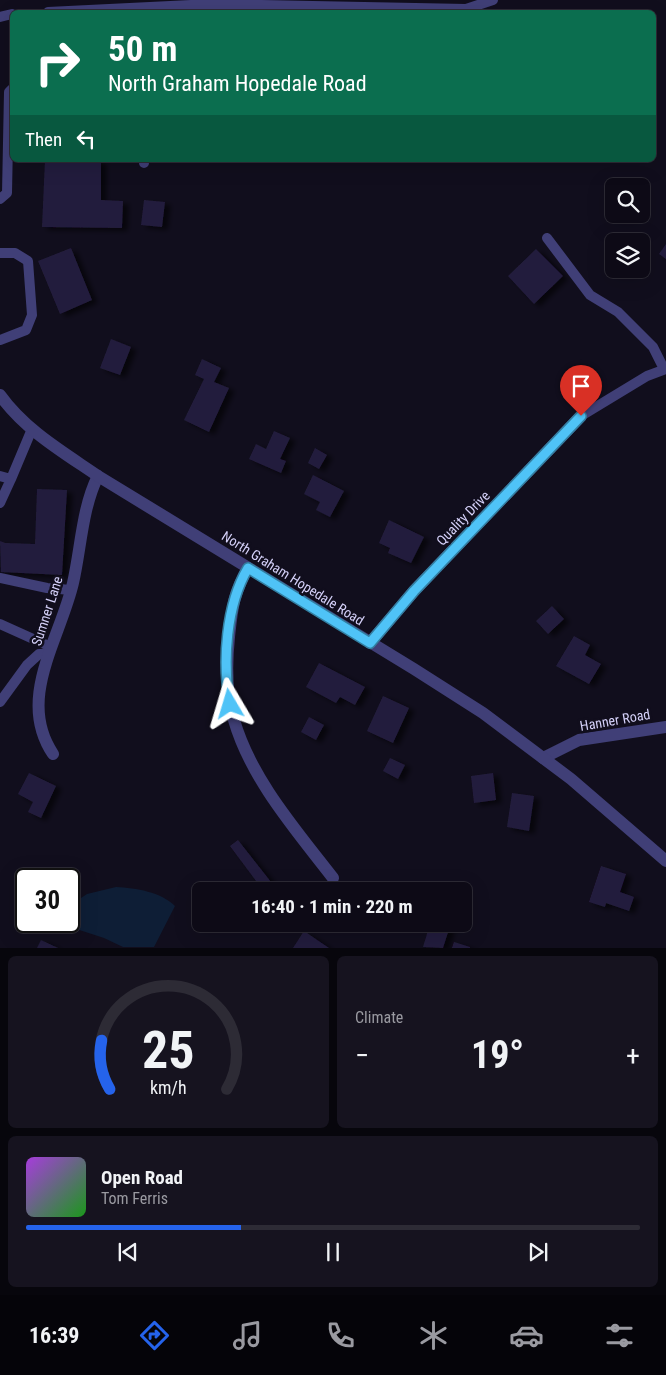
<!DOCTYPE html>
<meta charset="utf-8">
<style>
:root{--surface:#0d0a16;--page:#16131f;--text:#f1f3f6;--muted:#9a9aa1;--line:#2d2b35;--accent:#2563eb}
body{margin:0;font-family:"Roboto Condensed",sans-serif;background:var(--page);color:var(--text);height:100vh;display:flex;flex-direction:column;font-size:19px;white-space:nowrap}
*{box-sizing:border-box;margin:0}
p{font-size:16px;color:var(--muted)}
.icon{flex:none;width:28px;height:28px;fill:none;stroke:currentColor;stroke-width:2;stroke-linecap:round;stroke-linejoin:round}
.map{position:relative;height:948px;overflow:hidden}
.panel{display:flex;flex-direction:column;gap:8px;padding:8px;background:#07060c;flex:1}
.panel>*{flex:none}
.banner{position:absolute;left:10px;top:10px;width:646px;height:152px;border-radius:8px;box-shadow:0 5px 20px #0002,0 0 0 1px var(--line);background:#0b6e4f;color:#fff;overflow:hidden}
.buttons{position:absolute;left:605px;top:178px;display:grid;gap:10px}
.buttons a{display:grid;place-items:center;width:45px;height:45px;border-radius:8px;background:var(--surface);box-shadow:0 5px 20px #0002,0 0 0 1px var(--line);font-size:25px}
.speed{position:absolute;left:15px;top:868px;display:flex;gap:10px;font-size:25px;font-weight:700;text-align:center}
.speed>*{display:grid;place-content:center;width:65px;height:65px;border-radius:50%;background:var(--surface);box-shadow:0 5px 20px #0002,0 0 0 1px var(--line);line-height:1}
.speed .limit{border:2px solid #111;border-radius:8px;background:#fff;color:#111}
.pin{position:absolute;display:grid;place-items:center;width:42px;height:42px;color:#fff;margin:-51px -21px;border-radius:50% 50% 50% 0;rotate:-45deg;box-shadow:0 0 5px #0007}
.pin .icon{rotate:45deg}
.me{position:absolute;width:55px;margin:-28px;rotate:353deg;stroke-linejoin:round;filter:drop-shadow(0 0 4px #0008)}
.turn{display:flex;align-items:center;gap:18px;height:105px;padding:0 15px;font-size:22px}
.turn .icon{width:65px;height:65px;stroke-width:2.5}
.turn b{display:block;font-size:35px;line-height:42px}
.then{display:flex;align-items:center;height:48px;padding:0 15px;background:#0003;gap:10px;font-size:19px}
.big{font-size:38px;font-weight:700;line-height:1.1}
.panel .card{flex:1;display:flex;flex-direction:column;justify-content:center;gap:8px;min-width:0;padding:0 18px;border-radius:8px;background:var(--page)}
.panel .dial{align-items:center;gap:0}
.dial svg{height:130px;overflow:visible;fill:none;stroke:var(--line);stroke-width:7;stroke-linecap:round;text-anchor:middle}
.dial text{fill:var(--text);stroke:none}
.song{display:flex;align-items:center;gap:15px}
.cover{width:60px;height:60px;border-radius:8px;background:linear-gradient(135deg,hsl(280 70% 55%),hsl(120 70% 35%))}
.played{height:5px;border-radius:2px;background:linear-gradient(90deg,var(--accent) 35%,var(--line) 35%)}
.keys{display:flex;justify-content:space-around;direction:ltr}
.heat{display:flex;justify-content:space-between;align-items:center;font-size:28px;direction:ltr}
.panel .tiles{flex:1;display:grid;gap:8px;grid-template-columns:1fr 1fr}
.card:last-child{grid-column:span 2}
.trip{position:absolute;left:192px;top:882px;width:280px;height:50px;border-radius:8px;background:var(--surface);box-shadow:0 5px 20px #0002,0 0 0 1px var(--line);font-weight:700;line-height:50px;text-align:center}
.menu{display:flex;height:80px;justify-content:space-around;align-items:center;background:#050409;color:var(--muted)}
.menu .icon{width:35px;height:35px}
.menu .active{color:var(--accent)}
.menu b{font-size:22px;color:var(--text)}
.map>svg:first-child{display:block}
.water{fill:#0e1e36}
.building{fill:#231d3c;filter:url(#shadow)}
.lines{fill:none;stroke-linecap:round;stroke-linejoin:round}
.service{stroke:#403f77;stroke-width:10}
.minor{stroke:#403f77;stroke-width:12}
.tertiary{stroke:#403f77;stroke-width:12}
.route-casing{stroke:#337fa1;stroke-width:12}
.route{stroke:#4fc3f7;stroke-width:9}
.labels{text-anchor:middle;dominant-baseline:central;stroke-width:5;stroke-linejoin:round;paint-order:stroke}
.street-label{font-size:14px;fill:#d5d1f9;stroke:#110e1d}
</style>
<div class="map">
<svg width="666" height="948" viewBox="0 0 666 948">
<defs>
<filter id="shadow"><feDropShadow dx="5.5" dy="3" stdDeviation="2.5" flood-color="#0009"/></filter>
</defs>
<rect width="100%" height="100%" fill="#110e1d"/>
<path class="water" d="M116,887C136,888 161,892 175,906L154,947H123L104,938L64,925V921H69V906L87,894Z"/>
<path class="building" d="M45,160H101V200L123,201L122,228L42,227Z
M144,200L165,202L162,227L141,225Z
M666,244V259L659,254Z
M71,248L92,300L60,314L38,261Z
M536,249L563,276L534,304L508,276Z
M111,339L131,347L120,375L100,368Z
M202,359L221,368L214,382L229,388L209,432L184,420L204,379L195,375Z
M274,431L290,438L280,459L286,461L281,473L249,459L256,444L266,449Z
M315,448L327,455L319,469L308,463Z
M313,475L344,491L330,517L316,510L320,502L304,494Z
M37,489L67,490L62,575L1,572L0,541L5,543L35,544Z
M389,520L424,537L411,563L388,553L390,548L379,543Z
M552,606L564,619L548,634L536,621Z
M574,636L590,645L585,655L601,664L589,684L556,666Z
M319,663L365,687L355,705L340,697L336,703L306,687Z
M383,696L409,708L393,743L367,731Z
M309,717L324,725L316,740L301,732Z
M390,758L405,765L398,779L383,771Z
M29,773L56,786L41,818L28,812L33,802L18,794Z
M493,773L496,800L474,803L471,776Z
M512,793L534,796L529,831L507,827Z
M238,840L271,882L262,889L230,846Z
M601,866L626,874L620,892L634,897L629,911L606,903L605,907L589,902Z
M430,924L450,926L443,948L423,947Z
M304,931L329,948H293Z
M41,940L58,948H37Z
M454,942L470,947V948H452Z"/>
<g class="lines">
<path class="service" d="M48,12L211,4L466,9L493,0
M0,17L12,14
M144,163V160
M0,199L7,193L9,92L12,89
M547,238L590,295L618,312L653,347L664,369
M0,253H15L28,261L32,315L26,330L0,340
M581,416L647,376L666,369
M0,476L11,479L32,429
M0,503L11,479
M0,578L47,588L71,590
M0,624L51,647
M0,702L27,665L39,654H49"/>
<path class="minor" d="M248,568C233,594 232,609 229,637C226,665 226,693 234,720C251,779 296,830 333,878
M370,643L414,591L581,416
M53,754C16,699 60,639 73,583C81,548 82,508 98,476
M543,758L579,740L666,727"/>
<path class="tertiary" d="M0,395C25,430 63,452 98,476L414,669L483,713L571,779L666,861"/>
</g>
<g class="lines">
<g class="route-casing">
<path id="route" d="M230,704C222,662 226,605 248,568L370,643L414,591L581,416"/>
</g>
<use href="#route" class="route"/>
</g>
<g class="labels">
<g class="street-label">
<text transform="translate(463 518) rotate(-46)">Quality Drive</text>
<text transform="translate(293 578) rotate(32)">North Graham Hopedale Road</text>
<text transform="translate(47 611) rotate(-72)">Sumner Lane</text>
<text transform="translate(615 720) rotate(-10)">Hanner Road</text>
</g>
</g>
</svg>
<div class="buttons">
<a><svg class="icon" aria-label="search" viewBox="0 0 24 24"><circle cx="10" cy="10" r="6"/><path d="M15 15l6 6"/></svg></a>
<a><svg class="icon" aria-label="layers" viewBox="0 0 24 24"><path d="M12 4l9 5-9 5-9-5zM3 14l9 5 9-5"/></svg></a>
</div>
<div class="speed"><div class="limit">30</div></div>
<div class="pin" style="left:581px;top:416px;background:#d93025"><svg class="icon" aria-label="arrive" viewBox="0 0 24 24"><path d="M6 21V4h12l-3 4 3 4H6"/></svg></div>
<svg class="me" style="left:230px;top:704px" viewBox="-20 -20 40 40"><path d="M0-17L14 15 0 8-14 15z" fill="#4fc3f7" stroke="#fff" stroke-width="4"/></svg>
<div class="trip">16:40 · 1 min · 220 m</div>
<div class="banner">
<div class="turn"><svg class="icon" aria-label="right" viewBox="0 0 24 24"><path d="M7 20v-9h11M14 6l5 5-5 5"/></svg><div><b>50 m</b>North Graham Hopedale Road</div></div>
<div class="then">Then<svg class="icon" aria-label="left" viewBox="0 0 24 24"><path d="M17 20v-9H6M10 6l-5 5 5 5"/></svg></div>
</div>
</div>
<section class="panel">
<div class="tiles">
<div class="card dial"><svg viewBox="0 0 100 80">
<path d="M14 69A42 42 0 1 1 86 69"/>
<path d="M14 69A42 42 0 0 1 9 39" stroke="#2563eb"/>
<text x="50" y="56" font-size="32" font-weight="700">25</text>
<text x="50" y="72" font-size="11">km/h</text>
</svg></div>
<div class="card"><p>Climate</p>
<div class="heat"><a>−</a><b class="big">19°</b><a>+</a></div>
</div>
<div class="card">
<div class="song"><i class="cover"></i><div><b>Open Road</b><p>Tom Ferris</p></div></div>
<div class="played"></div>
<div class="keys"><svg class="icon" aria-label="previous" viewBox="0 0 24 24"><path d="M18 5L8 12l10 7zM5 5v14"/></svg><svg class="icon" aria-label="pause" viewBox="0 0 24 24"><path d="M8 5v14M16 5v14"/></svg><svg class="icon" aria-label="next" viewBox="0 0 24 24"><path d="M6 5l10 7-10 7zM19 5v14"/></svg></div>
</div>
</div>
</section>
<nav class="menu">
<b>16:39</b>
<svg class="icon active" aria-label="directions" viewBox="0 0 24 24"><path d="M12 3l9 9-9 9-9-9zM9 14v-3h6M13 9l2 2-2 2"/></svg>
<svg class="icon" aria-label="music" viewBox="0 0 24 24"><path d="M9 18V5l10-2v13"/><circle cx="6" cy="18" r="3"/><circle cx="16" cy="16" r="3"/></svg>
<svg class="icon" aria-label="phone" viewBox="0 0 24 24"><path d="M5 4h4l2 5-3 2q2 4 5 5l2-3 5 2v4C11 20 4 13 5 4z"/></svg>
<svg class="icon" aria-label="climate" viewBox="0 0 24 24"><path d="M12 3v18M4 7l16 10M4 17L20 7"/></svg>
<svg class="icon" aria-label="car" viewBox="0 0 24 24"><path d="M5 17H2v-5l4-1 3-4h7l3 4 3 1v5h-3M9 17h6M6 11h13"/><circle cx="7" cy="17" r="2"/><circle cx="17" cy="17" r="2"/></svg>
<svg class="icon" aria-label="filters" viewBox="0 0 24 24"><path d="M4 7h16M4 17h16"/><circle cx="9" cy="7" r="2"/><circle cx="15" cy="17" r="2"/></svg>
</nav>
